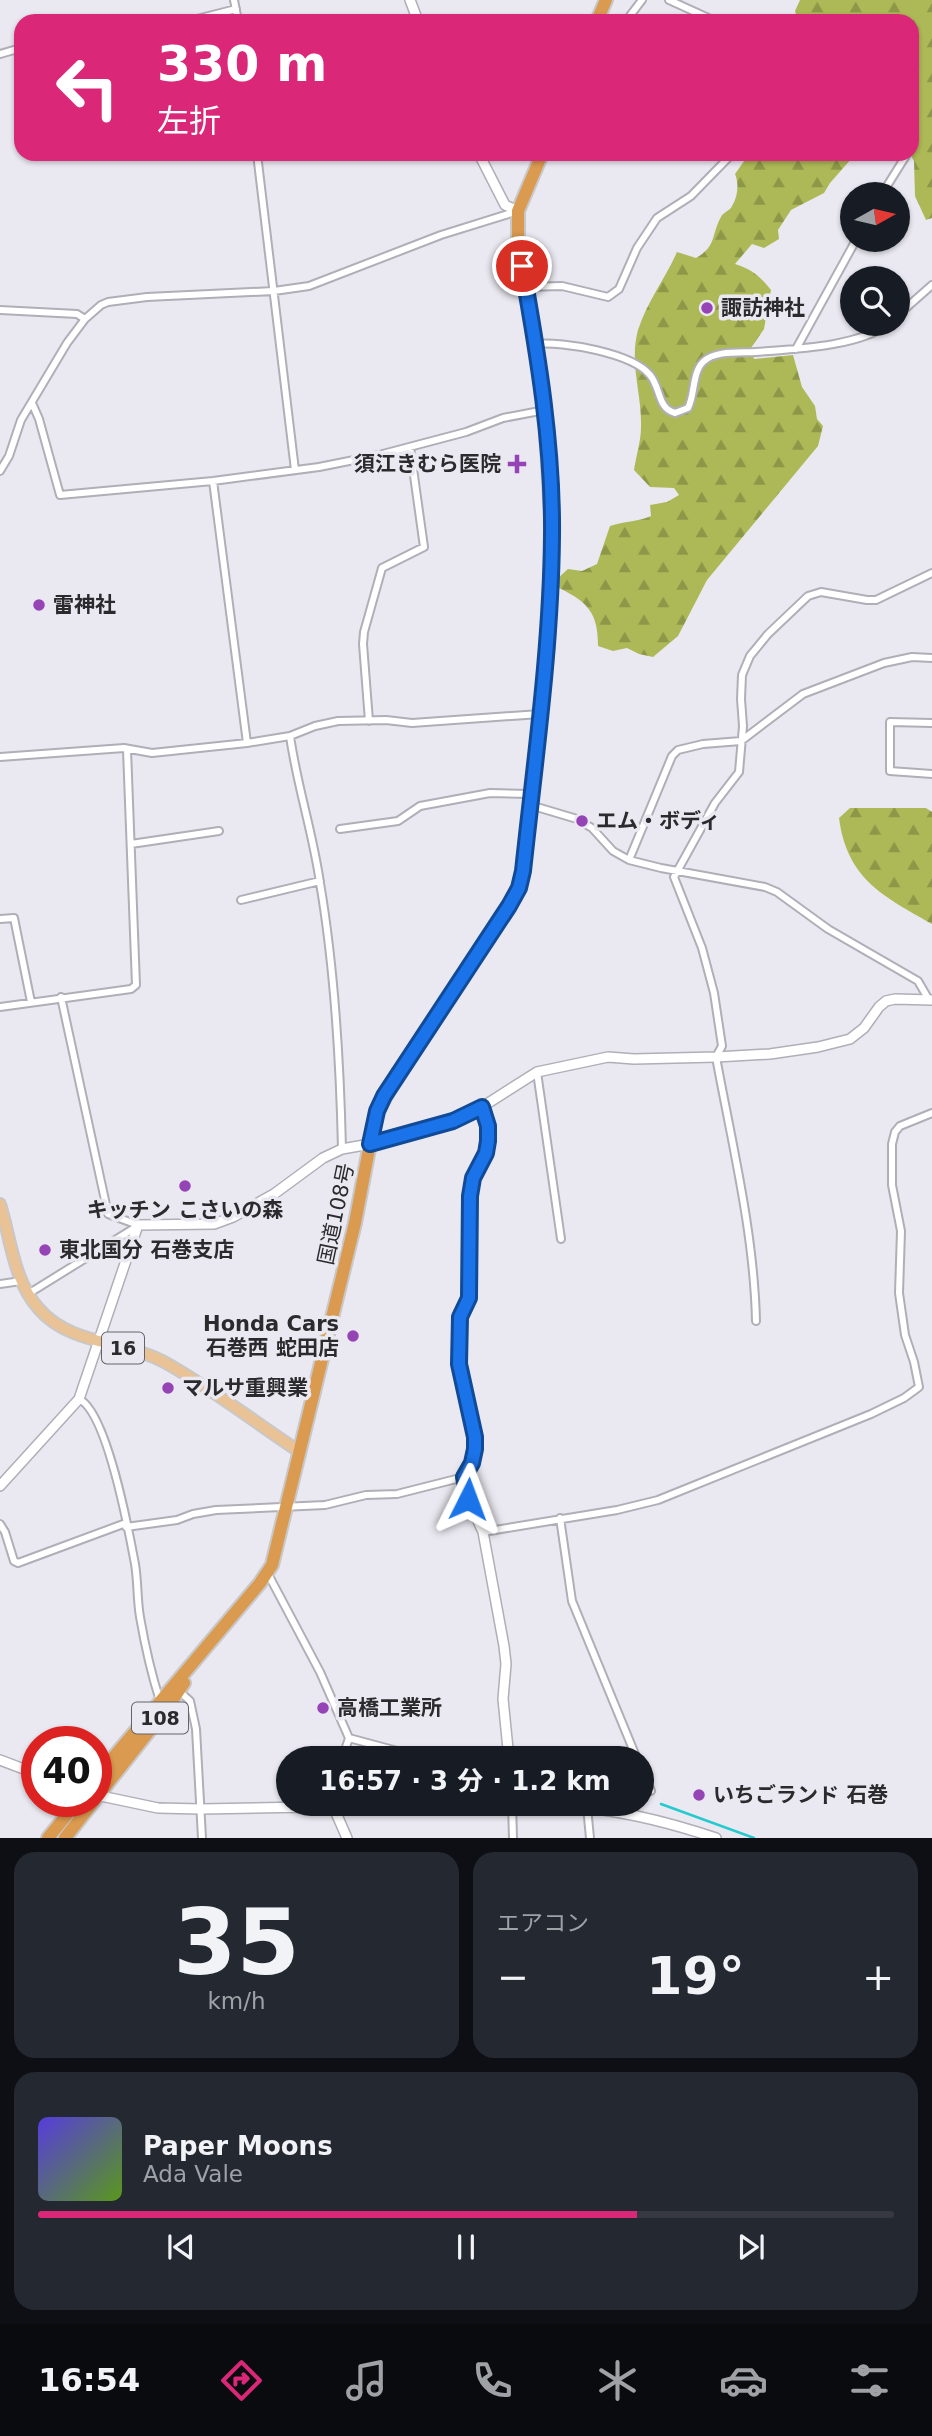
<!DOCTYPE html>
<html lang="ja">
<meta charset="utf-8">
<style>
:root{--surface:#171b24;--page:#242831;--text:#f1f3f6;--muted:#9ea1a6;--line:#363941;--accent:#db2777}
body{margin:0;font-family:"DejaVu Sans","Noto Sans JP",sans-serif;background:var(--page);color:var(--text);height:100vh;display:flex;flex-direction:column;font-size:26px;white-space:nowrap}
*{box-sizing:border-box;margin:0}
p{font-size:23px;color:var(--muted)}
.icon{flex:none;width:38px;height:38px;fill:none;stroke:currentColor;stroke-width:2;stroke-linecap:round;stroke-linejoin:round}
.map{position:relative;height:1838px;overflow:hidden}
.details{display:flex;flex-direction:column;gap:14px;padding:14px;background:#0d0f14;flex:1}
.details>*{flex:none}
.hud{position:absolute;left:14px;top:14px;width:905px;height:147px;border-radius:21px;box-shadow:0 2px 5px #0004;background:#db2777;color:#fff;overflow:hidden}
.needle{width:46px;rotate:82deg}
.fabs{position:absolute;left:840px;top:182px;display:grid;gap:14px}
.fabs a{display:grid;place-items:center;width:70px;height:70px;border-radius:50%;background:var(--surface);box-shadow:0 2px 5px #0004;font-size:35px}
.speed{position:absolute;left:21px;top:1726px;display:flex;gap:14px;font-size:35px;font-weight:700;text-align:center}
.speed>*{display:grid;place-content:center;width:91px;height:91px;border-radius:50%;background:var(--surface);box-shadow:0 2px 5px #0004;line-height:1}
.speed .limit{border:10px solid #d22;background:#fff;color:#111}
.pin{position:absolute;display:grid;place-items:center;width:60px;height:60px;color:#fff;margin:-30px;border:4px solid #fff;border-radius:50%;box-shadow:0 2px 7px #0007}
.me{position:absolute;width:77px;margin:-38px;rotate:3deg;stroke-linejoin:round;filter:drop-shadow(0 0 5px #0008)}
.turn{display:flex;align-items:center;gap:24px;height:147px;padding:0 28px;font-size:32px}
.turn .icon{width:91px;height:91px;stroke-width:2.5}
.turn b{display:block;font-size:49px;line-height:60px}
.big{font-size:52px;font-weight:700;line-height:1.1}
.details .card{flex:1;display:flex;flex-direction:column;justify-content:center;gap:10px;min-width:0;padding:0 24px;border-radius:21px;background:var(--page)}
.details .dial{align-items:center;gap:0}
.dial b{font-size:91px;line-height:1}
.song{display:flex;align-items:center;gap:21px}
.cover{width:84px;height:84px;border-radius:10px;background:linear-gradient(135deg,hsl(250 70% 55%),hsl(90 70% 35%))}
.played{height:7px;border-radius:4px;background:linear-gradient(90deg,var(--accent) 70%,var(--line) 70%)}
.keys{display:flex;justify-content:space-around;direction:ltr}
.heat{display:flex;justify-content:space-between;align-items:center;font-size:38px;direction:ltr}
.details .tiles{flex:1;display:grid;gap:14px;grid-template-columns:1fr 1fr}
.card:last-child{grid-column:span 2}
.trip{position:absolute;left:276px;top:1746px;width:378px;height:70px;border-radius:35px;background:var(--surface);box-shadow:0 2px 5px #0004;font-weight:700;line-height:70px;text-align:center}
.tabs{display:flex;height:112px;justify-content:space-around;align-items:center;background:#090b0e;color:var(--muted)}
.tabs .icon{width:49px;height:49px}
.tabs .current{color:var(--accent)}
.tabs b{font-size:32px;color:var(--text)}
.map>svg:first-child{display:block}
.forest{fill:url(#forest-firs)}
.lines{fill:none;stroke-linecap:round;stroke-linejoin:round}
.stream{stroke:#24cace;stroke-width:2.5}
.street-casing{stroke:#b0aeb6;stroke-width:10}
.secondary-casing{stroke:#b0aeb6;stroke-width:12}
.primary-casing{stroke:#c8c8c9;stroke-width:14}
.highway-casing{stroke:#c8c8c9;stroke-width:16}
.street{stroke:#fff;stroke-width:6}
.secondary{stroke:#fff;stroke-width:9}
.primary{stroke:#e9c295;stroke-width:10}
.highway{stroke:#da9a4f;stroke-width:12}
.route-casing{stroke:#114b97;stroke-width:18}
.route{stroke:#1a73e8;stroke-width:12}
.poi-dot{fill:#9444b4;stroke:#eae9f1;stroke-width:2.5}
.labels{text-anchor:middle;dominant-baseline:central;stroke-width:7;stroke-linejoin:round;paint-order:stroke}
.shield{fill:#eae9f1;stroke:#646468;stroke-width:2}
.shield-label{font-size:19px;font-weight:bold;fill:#2b2b2e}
.poi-label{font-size:21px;font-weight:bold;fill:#2b2b2e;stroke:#eae9f1;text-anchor:start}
.street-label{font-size:21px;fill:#2b2b2e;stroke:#eae9f1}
</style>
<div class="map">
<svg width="932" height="1838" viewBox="0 0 932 1838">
<defs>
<pattern id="forest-firs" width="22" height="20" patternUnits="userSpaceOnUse" patternTransform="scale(1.75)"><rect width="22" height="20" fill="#adb957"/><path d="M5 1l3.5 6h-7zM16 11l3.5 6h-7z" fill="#8d9748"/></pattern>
</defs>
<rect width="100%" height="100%" fill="#eae9f1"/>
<path class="forest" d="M800,0H932V218L926,220L915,196L914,161L910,154H912V21H798L795,11Z
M749,154H865L852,158L830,183L824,193L791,210L778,230L779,239L764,248L752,244L735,264C751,269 760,276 771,290L764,329L751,348L754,359L793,355L802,387L815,406L817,419L823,426L818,446L707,580L678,636L653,657L639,654L627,648L613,651L598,646C598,613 588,602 559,588L558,578L568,569L582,571L597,564L610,526C624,521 637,522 651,516L650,505L667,502L679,495L674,488L650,487L634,470C636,456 641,441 641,427C642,394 629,363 638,330C647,302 665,279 677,252L696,258C717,246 711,235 721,217C723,212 730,211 732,206C738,197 739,183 735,174Z
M850,808H926L932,812V924C883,896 847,879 839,818Z"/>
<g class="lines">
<path class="stream" d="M661,1804L754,1838"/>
<g class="street-casing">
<path id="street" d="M234,0L238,21
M669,0L715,21
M189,21L236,9
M626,21L642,0
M0,54L21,48
M912,145L914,141
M257,154L295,470
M882,194L907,154
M526,287L562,286L608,297L619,289L637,248L657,218L691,196L732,154
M0,310L77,314L85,319
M898,315L932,285
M536,344C563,341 632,353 650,375C661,388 657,408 675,413L688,408C695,395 692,373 703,362C715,350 740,353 756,352C793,349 858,347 888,324
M796,349L856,240
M32,403L39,419L60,495L213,481L319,467L379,455L466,432L503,418L545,410
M0,471L9,456L21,420L67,343L85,319L101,305L108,302L147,297L274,291L309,286L441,235L518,211
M213,481L247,743
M369,721L363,644L364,632L382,568L424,547L410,447
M932,723L890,722V771L932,774
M290,736C297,786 313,833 320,883C335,971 340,1060 342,1149
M0,757L124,748L152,753L247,743L290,736L315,726L338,721L386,720L412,723L540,714
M530,805L577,819L592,828L613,851L629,860L661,868L765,887L777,892L828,929L918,981L929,1000
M340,829L398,821L420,806L490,793L531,794
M131,844L219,831
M629,860L672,756L678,750L703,744L741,741L803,694L884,663L912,657L932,658
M241,900L320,881
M0,919L14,918L31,1002
M61,997L108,1214L138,1225
M0,1007L131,989L136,985L127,750
M537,1072L561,1239
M0,1284L21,1281
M28,1294L136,1227
M756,1321C754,1233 732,1144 716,1057L722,1046L714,993L702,948L674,877L715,803L739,772L743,726L741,699L742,675L750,656L768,634L808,596L821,592L867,600H876L932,573
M79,1399C107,1412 129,1532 135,1564C138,1582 137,1600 140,1617C145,1646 151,1673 160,1701
M560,1518L572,1601L637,1759
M0,1524L5,1532L14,1561L18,1563L126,1523
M126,1527L177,1520L193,1514L216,1510L325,1505L366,1495L397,1494L464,1477
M483,1532L617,1510L658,1500L871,1414L904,1398L919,1387L914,1362L905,1335L899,1293L901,1231L892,1185V1144L895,1132L900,1126L932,1113
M268,1574L320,1672L349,1738L427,1759
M179,1691L190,1701L196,1729L202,1838
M342,1759L349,1738
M642,1770L651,1791
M512,1804L513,1838
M587,1807L590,1838"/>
</g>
<g class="secondary-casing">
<path id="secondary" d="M410,0L418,21
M479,154L505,205L518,211
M0,1486L79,1399L138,1225L214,1224L233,1217L274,1194L323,1158L342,1149L370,1144L453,1121L482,1107
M509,1759L503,1699L506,1664L504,1646L483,1532L468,1499L464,1477L472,1463L475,1449V1437L459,1364L460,1317L469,1298L470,1196L473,1178L486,1152L488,1141V1126L482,1107L537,1072L608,1057L634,1059L716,1057L770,1054L818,1047L850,1039L864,1028L879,1007L886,1001L895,999L932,1000
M0,1760L37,1774
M96,1795L158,1808L201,1809L461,1804
M556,1804C616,1810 659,1819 716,1838
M333,1806L347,1838"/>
</g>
<g class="primary-casing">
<path id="primary" d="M0,1204C11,1239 13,1280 39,1309C71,1346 125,1340 166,1363C211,1388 256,1423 300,1452"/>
</g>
<g class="highway-casing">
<path id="highway" d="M597,21L606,0
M96,1778L260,1583L272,1565L355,1223L373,1128L378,1111L392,1084L509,906L518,888L523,871L548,646L552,534L545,410L536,344L518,245V211L542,154
M96,1798L165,1711L184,1683
M48,1838L78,1801
M65,1838L94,1801"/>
</g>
<use href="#street" class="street"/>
<use href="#secondary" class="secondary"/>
<use href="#primary" class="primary"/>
<use href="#highway" class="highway"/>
</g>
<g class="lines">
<g class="route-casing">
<path id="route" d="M468,1499L464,1477L472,1463L475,1449V1437L459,1364L460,1317L469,1298L470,1196L473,1178L486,1153L488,1141V1126L482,1107L453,1121L370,1144L377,1111L384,1096L509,906L519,888L523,871C535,759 551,648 552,536C553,445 538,355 522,266"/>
</g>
<use href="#route" class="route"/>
</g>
<g class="poi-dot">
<circle cx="707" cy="308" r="7"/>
<path d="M513.5 453.5h7v7h7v7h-7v7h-7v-7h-7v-7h7z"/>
<circle cx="39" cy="605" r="7"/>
<circle cx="582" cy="821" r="7"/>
<circle cx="185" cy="1186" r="7"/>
<circle cx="45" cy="1250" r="7"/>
<circle cx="353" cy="1336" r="7"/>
<circle cx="168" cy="1388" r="7"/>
<circle cx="323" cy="1708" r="7"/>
<circle cx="699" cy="1795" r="7"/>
</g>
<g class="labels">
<g class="shield">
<rect x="102" y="1332.5" width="42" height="31" rx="5"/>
<rect x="132" y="1702.5" width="56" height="31" rx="5"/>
</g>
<g class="shield-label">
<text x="123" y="1348">16</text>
<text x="160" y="1718">108</text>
</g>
<g class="poi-label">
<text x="721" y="308">諏訪神社</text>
<text x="501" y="464" text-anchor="end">須江きむら医院</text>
<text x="53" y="605">雷神社</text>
<text x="596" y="821">エム・ボディ</text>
<text x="185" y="1210" text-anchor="middle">キッチン こさいの森</text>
<text x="59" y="1250">東北国分 石巻支店</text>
<text x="339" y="1324" text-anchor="end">Honda Cars<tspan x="339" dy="24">石巻西 蛇田店</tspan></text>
<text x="182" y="1388">マルサ重興業</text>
<text x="337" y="1708">高橋工業所</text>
<text x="713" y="1795">いちごランド 石巻</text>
</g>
<g class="street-label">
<text transform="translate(336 1214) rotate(-78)">国道108号</text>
</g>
</g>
</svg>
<div class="fabs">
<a><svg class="needle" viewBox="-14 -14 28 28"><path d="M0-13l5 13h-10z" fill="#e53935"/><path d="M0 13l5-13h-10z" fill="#9ea1a6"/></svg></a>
<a><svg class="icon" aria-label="search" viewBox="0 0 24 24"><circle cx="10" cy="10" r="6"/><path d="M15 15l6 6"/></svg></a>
</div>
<div class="speed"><div class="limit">40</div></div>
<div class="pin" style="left:522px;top:266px;background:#d93025"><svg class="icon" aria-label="arrive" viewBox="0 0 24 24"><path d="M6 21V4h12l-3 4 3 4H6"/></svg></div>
<svg class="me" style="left:468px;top:1499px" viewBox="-20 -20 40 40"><path d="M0-17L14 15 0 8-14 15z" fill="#1a73e8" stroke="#fff" stroke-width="4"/></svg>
<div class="trip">16:57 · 3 分 · 1.2 km</div>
<div class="hud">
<div class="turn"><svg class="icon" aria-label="left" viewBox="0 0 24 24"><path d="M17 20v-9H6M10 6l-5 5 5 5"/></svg><div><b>330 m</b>左折</div></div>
</div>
</div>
<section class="details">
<div class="tiles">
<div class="card dial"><b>35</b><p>km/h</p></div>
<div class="card"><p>エアコン</p>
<div class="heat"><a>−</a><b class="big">19°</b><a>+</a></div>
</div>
<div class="card">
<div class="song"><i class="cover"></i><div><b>Paper Moons</b><p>Ada Vale</p></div></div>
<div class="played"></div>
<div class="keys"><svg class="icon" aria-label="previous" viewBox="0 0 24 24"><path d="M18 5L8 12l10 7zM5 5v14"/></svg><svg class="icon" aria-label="pause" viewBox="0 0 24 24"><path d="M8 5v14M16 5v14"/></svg><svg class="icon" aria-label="next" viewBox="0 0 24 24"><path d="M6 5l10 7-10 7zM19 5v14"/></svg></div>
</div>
</div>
</section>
<nav class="tabs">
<b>16:54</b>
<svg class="icon current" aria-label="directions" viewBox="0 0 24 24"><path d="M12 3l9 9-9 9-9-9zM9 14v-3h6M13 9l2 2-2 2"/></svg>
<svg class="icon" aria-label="music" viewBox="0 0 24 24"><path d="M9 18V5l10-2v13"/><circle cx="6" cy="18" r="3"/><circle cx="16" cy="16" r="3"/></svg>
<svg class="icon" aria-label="phone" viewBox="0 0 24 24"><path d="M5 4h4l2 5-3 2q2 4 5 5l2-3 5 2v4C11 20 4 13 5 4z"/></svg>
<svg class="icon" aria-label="climate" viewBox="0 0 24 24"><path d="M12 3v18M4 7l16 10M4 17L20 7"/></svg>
<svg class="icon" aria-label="car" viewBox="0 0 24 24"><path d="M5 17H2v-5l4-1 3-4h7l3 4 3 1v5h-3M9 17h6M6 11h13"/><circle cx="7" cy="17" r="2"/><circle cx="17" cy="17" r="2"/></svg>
<svg class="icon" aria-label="filters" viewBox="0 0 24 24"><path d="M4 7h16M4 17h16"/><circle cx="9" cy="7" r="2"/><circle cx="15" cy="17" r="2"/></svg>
</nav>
